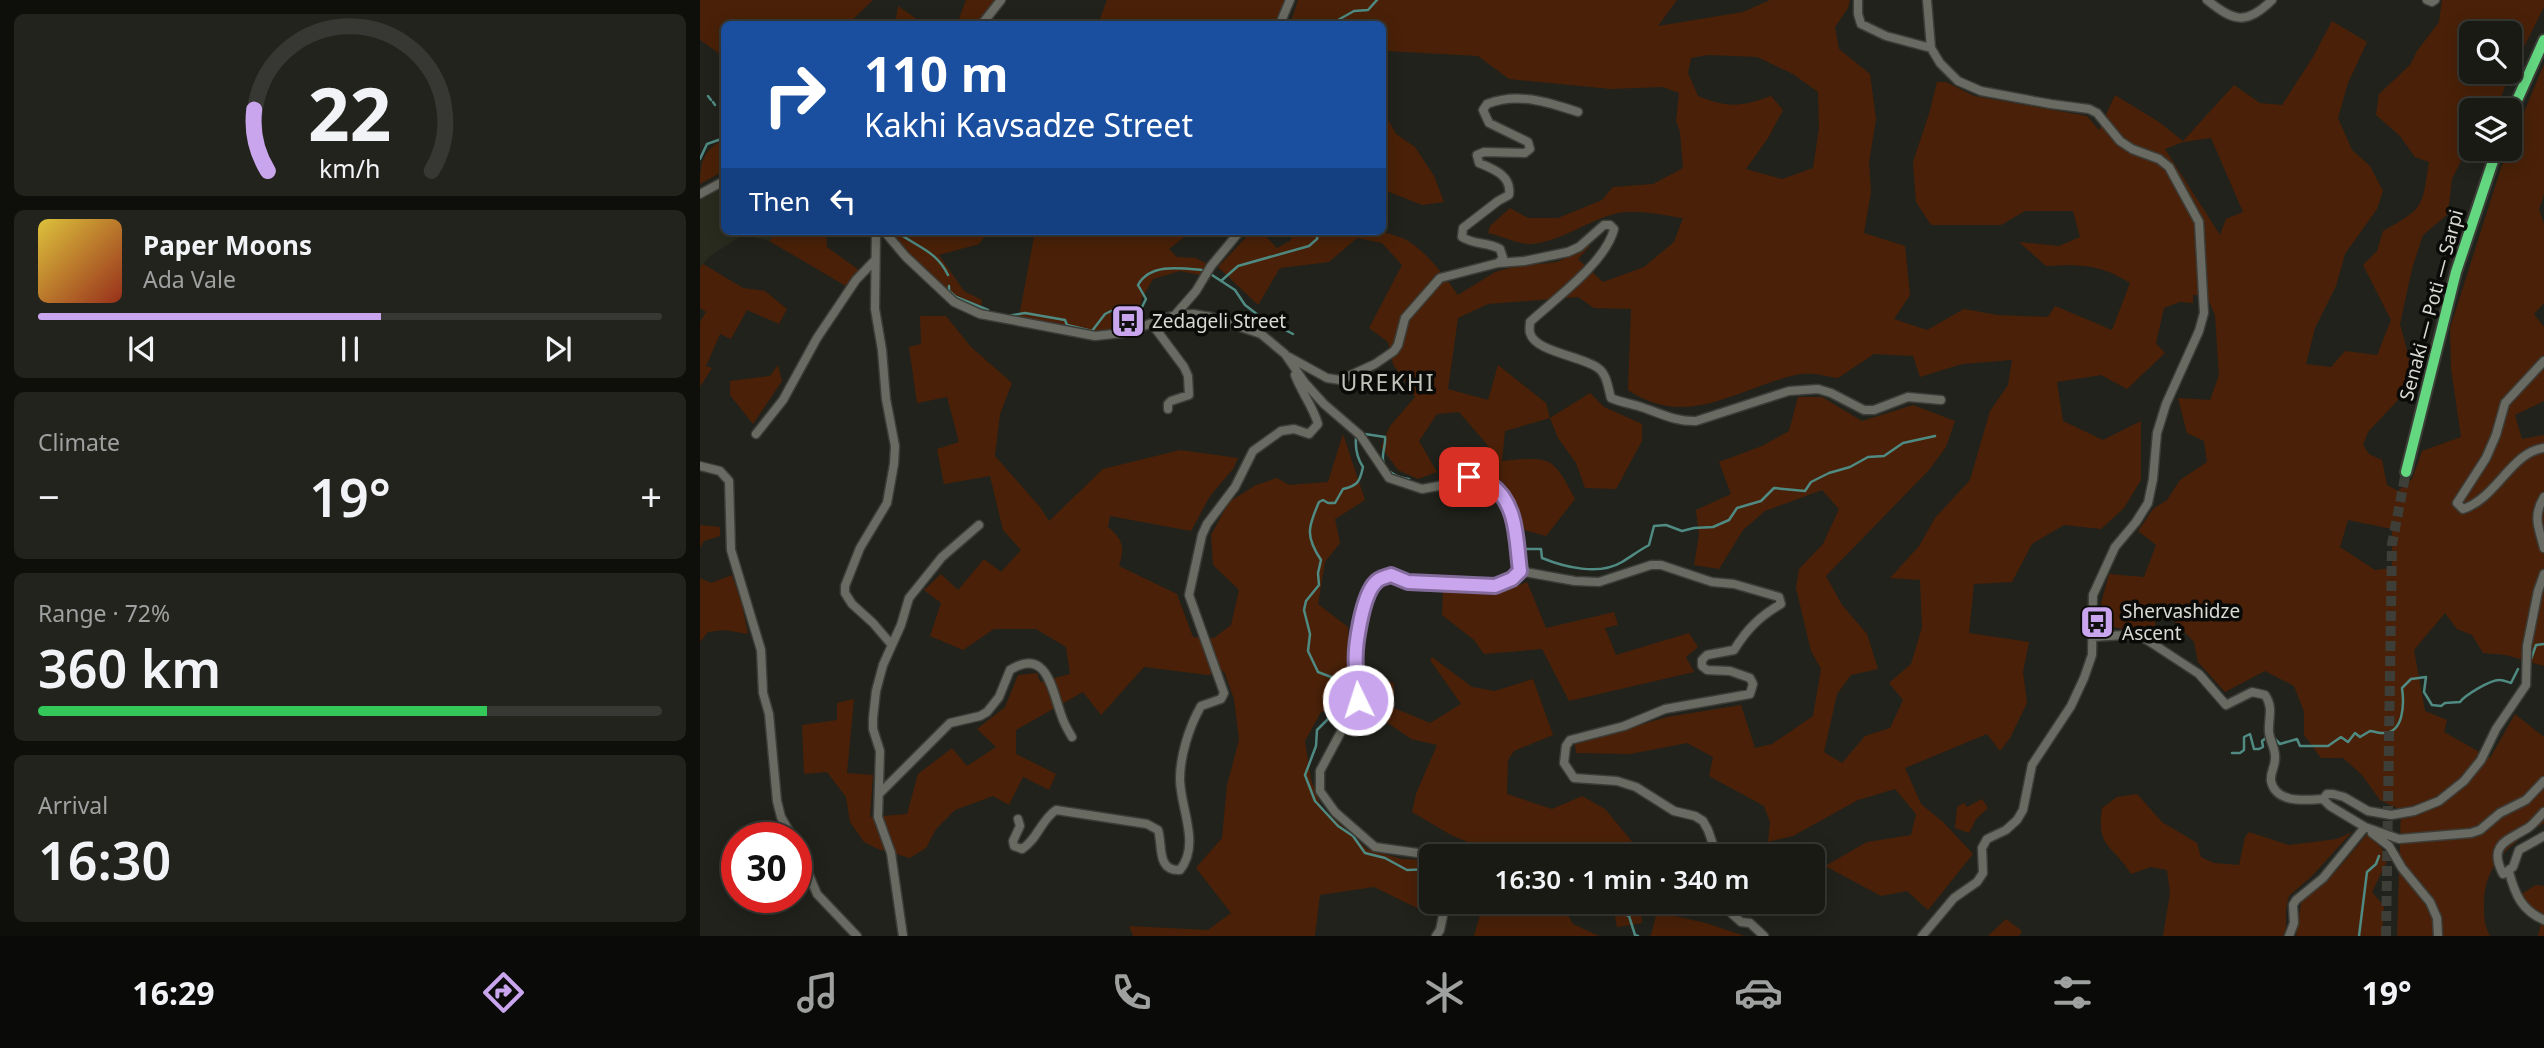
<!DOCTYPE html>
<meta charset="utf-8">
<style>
:root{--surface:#191a14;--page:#22231d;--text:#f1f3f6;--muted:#9fa1a0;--line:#373834;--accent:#c9a5ee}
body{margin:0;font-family:"Noto Sans",sans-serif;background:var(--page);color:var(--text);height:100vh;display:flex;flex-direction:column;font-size:26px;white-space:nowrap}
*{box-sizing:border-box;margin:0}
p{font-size:23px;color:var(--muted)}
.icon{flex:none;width:38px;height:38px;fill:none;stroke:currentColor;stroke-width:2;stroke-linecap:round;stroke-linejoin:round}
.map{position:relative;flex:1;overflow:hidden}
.details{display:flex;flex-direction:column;gap:14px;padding:14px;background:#0e0e0b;width:700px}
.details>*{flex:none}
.top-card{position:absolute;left:21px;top:21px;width:665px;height:214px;border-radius:10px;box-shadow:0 4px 18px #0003,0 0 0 2px var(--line);background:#1a4fa0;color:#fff;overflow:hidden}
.tools{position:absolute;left:1759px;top:21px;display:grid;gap:14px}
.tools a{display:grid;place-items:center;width:63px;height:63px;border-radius:10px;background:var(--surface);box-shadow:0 4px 18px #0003,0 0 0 2px var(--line);font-size:35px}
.speed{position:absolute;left:21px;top:822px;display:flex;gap:14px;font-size:35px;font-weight:700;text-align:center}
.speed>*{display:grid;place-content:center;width:91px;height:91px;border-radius:50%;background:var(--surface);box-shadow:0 4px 18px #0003,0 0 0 2px var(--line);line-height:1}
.speed .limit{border:10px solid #d22;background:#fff;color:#111}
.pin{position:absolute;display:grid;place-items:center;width:60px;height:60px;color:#fff;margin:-30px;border-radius:14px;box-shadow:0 4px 10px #0006}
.me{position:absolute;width:77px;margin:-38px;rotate:356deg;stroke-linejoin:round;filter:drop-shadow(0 0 5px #0008)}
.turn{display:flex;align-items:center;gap:24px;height:147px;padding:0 28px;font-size:32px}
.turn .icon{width:91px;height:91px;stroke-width:2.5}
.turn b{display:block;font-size:49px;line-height:60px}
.then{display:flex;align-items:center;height:66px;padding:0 28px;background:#0003;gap:14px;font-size:26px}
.big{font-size:52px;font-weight:600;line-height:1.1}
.details .card{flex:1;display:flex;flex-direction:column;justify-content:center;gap:10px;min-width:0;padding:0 24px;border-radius:10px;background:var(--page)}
.details .dial{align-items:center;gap:0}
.dial svg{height:182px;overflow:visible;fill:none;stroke:var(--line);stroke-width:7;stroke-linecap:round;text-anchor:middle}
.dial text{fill:var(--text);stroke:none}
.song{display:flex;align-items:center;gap:21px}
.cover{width:84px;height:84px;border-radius:10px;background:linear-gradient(135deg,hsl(50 70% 55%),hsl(10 70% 35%))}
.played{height:7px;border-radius:4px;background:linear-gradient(90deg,var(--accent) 55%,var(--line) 55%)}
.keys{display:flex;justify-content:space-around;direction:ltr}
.heat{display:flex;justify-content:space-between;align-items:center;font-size:38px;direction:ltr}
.charge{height:10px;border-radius:5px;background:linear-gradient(90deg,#34c759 72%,var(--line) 0)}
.trip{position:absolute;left:719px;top:844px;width:406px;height:70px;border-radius:10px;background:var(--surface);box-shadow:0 4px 18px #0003,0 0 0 2px var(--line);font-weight:600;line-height:70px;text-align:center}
.dock{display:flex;height:112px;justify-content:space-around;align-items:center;background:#0a0a08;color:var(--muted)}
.dock .icon{width:49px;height:49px}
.dock .active{color:var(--accent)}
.dock b{font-size:32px;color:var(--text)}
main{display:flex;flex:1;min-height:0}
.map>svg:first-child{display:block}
.built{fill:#292b1e}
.green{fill:#4a2108;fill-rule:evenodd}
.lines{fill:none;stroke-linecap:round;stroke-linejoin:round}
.stream{stroke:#4f8b83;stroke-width:2.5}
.highway-tunnel{stroke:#3d3e37;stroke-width:10;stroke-dasharray:10 5;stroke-linecap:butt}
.minor-casing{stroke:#3c3d38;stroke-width:11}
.highway-casing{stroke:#3c3d38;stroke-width:14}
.minor{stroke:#696b62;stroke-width:8}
.highway{stroke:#64d881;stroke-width:10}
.route-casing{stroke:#836b9b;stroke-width:18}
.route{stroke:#c9a5ee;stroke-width:12}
.labels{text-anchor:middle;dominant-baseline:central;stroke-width:7;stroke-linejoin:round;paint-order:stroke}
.street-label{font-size:19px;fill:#d9dad6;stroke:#0a0b08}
.poi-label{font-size:19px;fill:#d9dad6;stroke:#0a0b08;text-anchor:start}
.quarter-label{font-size:23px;letter-spacing:2px;fill:#c2c4bb;stroke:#0a0b08}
</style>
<main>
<section class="details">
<div class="card dial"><svg viewBox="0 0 100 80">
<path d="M14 69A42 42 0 1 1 86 69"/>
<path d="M14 69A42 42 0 0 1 8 42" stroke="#c9a5ee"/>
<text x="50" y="56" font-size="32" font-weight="700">22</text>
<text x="50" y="72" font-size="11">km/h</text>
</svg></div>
<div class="card">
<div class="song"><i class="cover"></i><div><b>Paper Moons</b><p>Ada Vale</p></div></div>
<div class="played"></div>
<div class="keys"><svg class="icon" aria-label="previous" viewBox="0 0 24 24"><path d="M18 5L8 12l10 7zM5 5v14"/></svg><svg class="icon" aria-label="pause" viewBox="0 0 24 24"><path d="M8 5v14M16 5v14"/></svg><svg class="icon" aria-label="next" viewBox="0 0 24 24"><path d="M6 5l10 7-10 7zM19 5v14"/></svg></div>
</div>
<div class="card"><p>Climate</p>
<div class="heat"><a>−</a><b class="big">19°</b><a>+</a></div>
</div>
<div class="card"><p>Range · 72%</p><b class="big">360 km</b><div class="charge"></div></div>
<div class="card"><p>Arrival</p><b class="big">16:30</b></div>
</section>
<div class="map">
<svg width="1844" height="936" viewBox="0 0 1844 936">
<rect width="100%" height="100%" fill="#21221b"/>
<path class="built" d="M24,181V231H78L69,241L43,235L10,256L0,267V194Z"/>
<path class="green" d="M0,0H173L148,24H24V57L0,40Z
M266,0H301L282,24H257Z
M407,0H590L580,24H398Z
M598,0H977L958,26L1043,12L1070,0H1150L1148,8L1135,27L1139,49L1170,74L1176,119L1169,162L1171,192L1164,233L1205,246L1210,295L1194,319L1227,330L1264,309L1297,315L1348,317L1355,306L1412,330L1430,283C1401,264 1380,264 1346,266L1319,242L1359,246L1380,237L1373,211H1325L1301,225H1231L1216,202L1213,162L1229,114L1237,82H1246L1274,96L1387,116L1399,130L1415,95L1459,122L1483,141L1534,85L1560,103L1582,105L1613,57L1632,21L1667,42L1648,83L1638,118L1652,150L1670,166L1683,191L1677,209L1645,254L1636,286L1615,328L1606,364L1631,367L1645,351L1677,355L1691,320L1663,265L1677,251L1683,231C1725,208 1722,207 1729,162L1715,157L1700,136L1676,115L1679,94L1710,65L1717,51L1739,22L1742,0H1844V7L1808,79L1796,110H1771V141L1752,179L1748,214L1723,235L1712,269L1700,324L1710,361L1713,384L1668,432L1663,445L1669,454L1682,460L1687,485L1698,491L1712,479L1722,451L1761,437L1751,368L1750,328L1801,168L1844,64V195L1839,209L1844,224V303L1834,314L1844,327V401L1815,415L1822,439L1844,435V666L1806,655L1783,653L1772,635L1757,629L1745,613L1714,650L1725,711L1747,720L1744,732L1790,758L1815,714L1844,737V823C1812,843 1784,862 1784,904C1784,916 1784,925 1790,936H1742C1739,903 1730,893 1708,868L1734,908L1736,936H1697L1701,810L1680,800L1662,775L1643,758H1621L1604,735V712L1594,686L1565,671L1525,692L1498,662L1494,642L1470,617L1456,618L1454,636L1405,625L1401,603L1409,574L1444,577L1456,545L1438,531L1453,509L1467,500L1480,480L1507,462L1504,441L1487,433L1478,398L1510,400L1519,375L1515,315L1506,295H1493V303L1480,302L1464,308L1456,343L1465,353L1427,389L1401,375L1357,382L1363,421L1403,440L1441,421V480L1424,508L1401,529L1364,525L1332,544L1312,582L1274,584L1269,633L1329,642L1323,672L1327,703L1310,738L1300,751L1287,734L1205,768L1221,804L1243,822L1273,854L1228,910L1207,891L1181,896L1125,866L1167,842L1211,835L1216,814L1195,789L1158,800L1093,836L1068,842L1070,822L1064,806L1009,776L1013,757L987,743L930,754L876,753L875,744L967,717L1041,705L1055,748L1072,744L1113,716L1121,669L1111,651L1096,588L1099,569L1123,544L1139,509L1122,490L1065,511L1043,530L1019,569L994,565L999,535L996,510L1031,494L1019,462L1062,446L1089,431L1098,397H1122L1162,421L1213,405L1255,421L1246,447L1229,470L1126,576L1142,605L1167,634L1178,669L1151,675L1137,694L1124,752L1142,763L1165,736L1190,728L1203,700L1189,683L1211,664L1222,627L1220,580L1190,578L1219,546L1235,518L1270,480L1290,411L1308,385L1312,360L1262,364L1220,377L1213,356L1174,354L1138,378C1126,376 1111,372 1100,374C1040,386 988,431 928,390L931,309L894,308L878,297L788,304L758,318L748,389L788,400L798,365L846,403L850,418L890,393L904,407L942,424V441L916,489L885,488L876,463L858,438L850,418L805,431L802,461C850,457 852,454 875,499L846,536L820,529L804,483L774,469L790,448L759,412L737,414L719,441L737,472L718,479L698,470L681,447L690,426L715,397L693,364L688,342L669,328L702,265L682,243L657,238L629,262L580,268L558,305L518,267L552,231H561L577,248L590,241L595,231C630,231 685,223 714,245C732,259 745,277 758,295L795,272L813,267L857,262L891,245L878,259L903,282L944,267L974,242L983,218C962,215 939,209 918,213C887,220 862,242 830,244C818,244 801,236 788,233L790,226L810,208L828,218H858L902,200L913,187L953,184L983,168L980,132L976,121L979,93L963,87L911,89L809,79L778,56L687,51L683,59L682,24H590ZM1771,33H1810V72H1771ZM1008,55L1057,57L1093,74L1118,92L1119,128L1113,168L1082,179L1046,169L1068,138L1083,110L1071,96C1040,107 1028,108 998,96L988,73L991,58ZM1511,138L1543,212L1526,219L1520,235L1465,149L1483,142ZM1648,520L1692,529V568L1675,570L1640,547Z
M198,6L224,24H195Z
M682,105L685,114L696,134L715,147L734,176L744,202L722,205L684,190L683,193Z
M24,139V171L0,184C0,162 4,149 24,139Z
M78,231H126L127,247L163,273L151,289L69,241Z
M184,231H289L279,244L239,255L264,291L282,300L280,314L254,302Z
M335,231H492L469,249L477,257L496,258L511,266L505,276L480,271L453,279L441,300L438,328L409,335L318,323Z
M3,264L43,288L65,291L87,309L79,324L47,310L31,339L20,334L6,366L12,368L0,387V322L6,312L0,308V267Z
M220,316H246L271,347L312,383L300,414L295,456L340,507L349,521L403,469L480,450L538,458L533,469L510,496L491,531L410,516L408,527C423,540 425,547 419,566L477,594L493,637L514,638L531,625L539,590L513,565L511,535L529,502L556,485L577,478L589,485L628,482L643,434L665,500L635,519L640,543L625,562L618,604L648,627L650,660L645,705L621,712L605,741L611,779L621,807L667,849L702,859L731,860L732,901H737L725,912L674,887L620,895L615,936H433L429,926L508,930L531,913L496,868L522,838L527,785L539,740L534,699L524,671L508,675L444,667L401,715L383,692L316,730V754L356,774L349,790L323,777L309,805L293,796L255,810L236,829L226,848L210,858L178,849L164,842L150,822L146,797L127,772L104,774L102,725L137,720V703L154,699L147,773L173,775L170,817L207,814L218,774L252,748L267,766L296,747L277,729L305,707L318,675L337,673L340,682L370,674L366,647L336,629H294L263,650L230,636L241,603L224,590L241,574L258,590L284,559L301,572L321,550L303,530L290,476L244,484L237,449L259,442L247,397L217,403L209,347L221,344Z
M78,365L82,381L53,424L30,395V381L70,376Z
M0,525L20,527V536L4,541L0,548Z
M32,575L42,604L48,634L25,630L8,632L0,642V578L11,583Z
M827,582L846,628L914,612L918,625L905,628L916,655L989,633L998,647L986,657L994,672L869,701L842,649L784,654L774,640L742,615L743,590L803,592Z
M732,657L772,687L795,691L833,679L853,735L814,751L808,760L807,794L852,809L882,796L905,809L939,850V856H792L789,851L751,835L712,812L716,794L737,745L711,739L662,705L668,674L694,683V708L730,723L761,704L730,660Z
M1437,794L1462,822L1497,843L1501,857L1514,863L1539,865L1545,837L1549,832L1589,845L1637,839L1652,832L1612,876L1589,896L1586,908V932L1583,936H1463L1470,893L1467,870L1451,867L1431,874C1413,844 1396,849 1402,808L1417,797Z
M1282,799L1288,808L1276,819L1269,833L1255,828L1257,807L1264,803L1267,807Z
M1668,833L1689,857L1672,892L1684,906L1682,936H1596L1601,903L1638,869Z
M1836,885L1844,886V936H1838L1843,915L1829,908L1821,894Z
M784,901H860L873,924L899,936H774Z
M912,901H941L942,923L917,927Z
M957,912L1006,923L1045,936H948L951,935Z
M1306,919L1322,931L1319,936H1288Z"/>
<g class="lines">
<path class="stream" d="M638,24V20L654,11L668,10L677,0
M8,96L11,100
M13,102L15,105
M0,159L7,144L24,138
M196,231C216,247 236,250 248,275
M512,275L535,290L545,305L562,318L593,334
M521,281L538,266L609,246L617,239L618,231
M249,286V291L256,297L288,310
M307,316L325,313L365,320L367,325L392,331L405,314L411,311H440L446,299L438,285C450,263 481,268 502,270
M709,479C699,478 684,472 683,460C682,452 686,445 685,437L665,434L656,438C655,450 657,458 663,467C660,481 658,486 643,489L635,503H628L623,500L619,502C608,527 605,536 621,560L618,573L619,585L606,601L604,610L610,634L608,651L618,672L631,677L636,699L631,716L617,730L616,746L605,775L615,801L638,826L653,836L665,853L685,858L707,870L732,869
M824,549H841L842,558C864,567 899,576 922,562C932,556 938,551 949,545L954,526L966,525L982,531L994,528L1013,527L1029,520L1037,508L1061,501L1074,488L1105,491L1111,482L1129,473L1150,467L1168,457L1184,456L1203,443L1235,436
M1831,659L1836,645L1844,644
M1574,738L1580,744L1597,739L1600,746H1628L1641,737L1648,742L1655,733L1660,737L1670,731C1674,731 1677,733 1681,733C1705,735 1704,702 1702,688L1711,679L1726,677L1724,692L1732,705L1741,706L1745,703L1760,702C1764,696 1791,679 1800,680C1804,680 1807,682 1811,683L1818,669
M1532,753H1540L1544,750V737L1550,734L1554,749H1559L1563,747L1562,741L1566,738
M843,856C851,852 852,854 860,853C879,851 885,844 904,856
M925,901L923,908L924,914L929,916L935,935L938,936
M1659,936L1667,872L1676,864L1679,856"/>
<path class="highway-tunnel" d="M1686,936L1692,544L1706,472"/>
<g class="minor-casing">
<path id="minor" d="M1158,0V14L1161,24L1186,36L1231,48
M1507,0C1533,21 1546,26 1572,0
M1727,0L1732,2L1735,0
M282,24L301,0
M580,24L590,0
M0,194L24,181
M176,231L175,309L182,350L186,399L195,446L194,464L187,503L160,548L145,586V593L152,604L173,623L191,644
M184,231L206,257L254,302L280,314L395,336L423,333L475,315L493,314L511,317L561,334L585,354L605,383L624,404L660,435L689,478L722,489L744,485L769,477L789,483L803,497L813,514L819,571L875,581L899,582L951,565H961L1012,582L1034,584L1079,597L1081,604C1060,616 1047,629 1034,650L1007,655L1002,660V666L1007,670L1030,671L1050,678L1053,684L1050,694L965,709L924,726L870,740L866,746L864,763L874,778L917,781L936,787L974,811L995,816L1003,821L1008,830L1017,856
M798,263L803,258L800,249C788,242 774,245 762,237L763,228L798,201L809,195C812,176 794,169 779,163L777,155L784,152L825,153L830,149L828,142L789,123L783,110L787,104C818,92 848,102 878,112
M475,315L496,291L511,266L540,231
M452,324L484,367L488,376L489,395L471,401L468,404V409
M589,357L627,378L640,380L675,364L694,351L698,345L705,318L740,278L798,263L824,261L868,252L879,247L904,225H910L914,229C906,262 855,299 830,322C830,325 829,329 830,333C835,352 882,356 898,368C907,374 908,388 911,398C920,402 928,403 938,406C958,412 975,422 996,421L1089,391L1118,389L1131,393L1164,410H1174L1208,397L1241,400
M1844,361L1805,403L1796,435L1786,458L1757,503L1763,509C1797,498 1811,452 1844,448
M56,434L83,400L117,338L156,280L175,260
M0,466L20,471L29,481L31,550L61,650L63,693L69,714L77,801L81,817L93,838
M1844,497C1832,517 1839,528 1844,548
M1392,637L1425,635L1444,638L1499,674L1526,705L1552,692L1565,695C1574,708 1568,718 1569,732C1570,742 1576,749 1575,759C1575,767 1570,772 1571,781C1576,804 1606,800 1623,799L1627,794H1633L1644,797L1668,811L1691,815L1714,811L1739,801L1764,781L1781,760L1796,729L1826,685L1827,646L1838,591L1844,574
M179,794L250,723L280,716L287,712L299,697L310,670C348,646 352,692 362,717C364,724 368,730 372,737
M1623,799L1630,806L1665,827L1699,839L1771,833L1780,830L1800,813L1826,800L1844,781
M1844,812C1839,817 1834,824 1828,828C1806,841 1788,845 1803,874L1813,867L1819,850L1844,836
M318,819L320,826L313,841L314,846L322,849C337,840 341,820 356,810L447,824L458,830C463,845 456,871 480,870C501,844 480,808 480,779C480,756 489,727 501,706L521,699L524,693L489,595L502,535L507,524L535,487L553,451L581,431L594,429L609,434L618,424C613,406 601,392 595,375
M1672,833L1689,846L1702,868L1730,902L1737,918L1738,936
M96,844L117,894L157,936
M739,856L675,847L635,812L620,791V771L658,700C660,688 657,679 656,667C654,649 662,595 676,582C679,578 686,577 691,575L708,582L731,584L795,586L812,579L819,571
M1809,872C1815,894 1821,910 1844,920
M1032,901V914L1041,922L1050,923L1064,936
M203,936L191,853L178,817L180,751L173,729V718L176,691L183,665L201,625L209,598L242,557L279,525
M736,936L740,930L746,901
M1222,936L1254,898L1277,882L1283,873L1282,848L1287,839L1306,830L1317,820L1323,810L1332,765L1371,706L1384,678L1392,655L1393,595L1415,547L1436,522L1448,503L1453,479L1457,433L1466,404L1499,331L1504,313L1499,222L1469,167L1459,159L1432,149L1420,141L1397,113L1389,109L1351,104L1281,91L1258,81L1240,63L1231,48L1227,0
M1589,936L1594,923L1593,905L1596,900L1623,878L1665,827"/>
</g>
<g class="highway-casing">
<path id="highway" d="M1810,116L1844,40
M1706,472L1756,272L1797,149"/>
</g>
<use href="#minor" class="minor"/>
<use href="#highway" class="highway"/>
</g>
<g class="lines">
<g class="route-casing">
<path id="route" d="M658,700C660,688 657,679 656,667C654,649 662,595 676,582C679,578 686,577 691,575L708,582L795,586L812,579L820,571C816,541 818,503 790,484C785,480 776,479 769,477"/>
</g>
<use href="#route" class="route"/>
</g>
<defs>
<g id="bus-square" transform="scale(1.75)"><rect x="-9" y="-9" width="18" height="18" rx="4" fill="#c9a5ee" stroke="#0a0b08"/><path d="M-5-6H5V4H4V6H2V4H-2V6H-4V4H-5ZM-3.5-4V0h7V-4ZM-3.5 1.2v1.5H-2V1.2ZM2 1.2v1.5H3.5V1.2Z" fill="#111"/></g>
</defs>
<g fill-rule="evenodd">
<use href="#bus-square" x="428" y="321"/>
<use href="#bus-square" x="1397" y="622"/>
</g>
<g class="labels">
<g class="street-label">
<text transform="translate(1731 305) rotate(-75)">Senaki — Poti — Sarpi</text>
</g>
<g class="poi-label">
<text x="452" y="321">Zedageli Street</text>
<text x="1422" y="611">Shervashidze<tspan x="1422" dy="22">Ascent</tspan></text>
</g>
<g class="quarter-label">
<text x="688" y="382">UREKHI</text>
</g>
</g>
</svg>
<div class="tools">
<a><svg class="icon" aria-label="search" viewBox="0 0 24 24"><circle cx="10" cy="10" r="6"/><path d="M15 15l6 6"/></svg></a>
<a><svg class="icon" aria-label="layers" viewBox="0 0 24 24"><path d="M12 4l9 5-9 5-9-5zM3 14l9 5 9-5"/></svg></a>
</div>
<div class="speed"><div class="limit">30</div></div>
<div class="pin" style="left:769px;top:477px;background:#d93025"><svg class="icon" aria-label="arrive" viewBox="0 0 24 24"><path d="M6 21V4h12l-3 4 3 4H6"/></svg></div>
<svg class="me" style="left:658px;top:700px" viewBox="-20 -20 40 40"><circle r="17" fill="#c9a5ee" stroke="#fff" stroke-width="3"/><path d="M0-11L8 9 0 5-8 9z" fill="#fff"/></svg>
<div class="trip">16:30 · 1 min · 340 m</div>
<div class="top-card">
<div class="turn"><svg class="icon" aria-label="right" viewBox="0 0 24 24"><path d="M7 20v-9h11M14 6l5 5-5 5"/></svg><div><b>110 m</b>Kakhi Kavsadze Street</div></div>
<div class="then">Then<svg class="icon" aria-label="left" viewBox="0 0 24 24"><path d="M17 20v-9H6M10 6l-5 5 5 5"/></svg></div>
</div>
</div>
</main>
<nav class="dock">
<b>16:29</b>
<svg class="icon active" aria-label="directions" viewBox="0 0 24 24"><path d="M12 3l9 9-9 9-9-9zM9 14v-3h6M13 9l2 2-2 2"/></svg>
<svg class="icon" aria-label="music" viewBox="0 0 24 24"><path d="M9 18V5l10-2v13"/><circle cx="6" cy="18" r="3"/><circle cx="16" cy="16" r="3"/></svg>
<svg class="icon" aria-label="phone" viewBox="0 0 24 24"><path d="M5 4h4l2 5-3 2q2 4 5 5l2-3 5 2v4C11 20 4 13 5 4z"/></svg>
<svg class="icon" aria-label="climate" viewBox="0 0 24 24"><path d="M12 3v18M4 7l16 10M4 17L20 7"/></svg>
<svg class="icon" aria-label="car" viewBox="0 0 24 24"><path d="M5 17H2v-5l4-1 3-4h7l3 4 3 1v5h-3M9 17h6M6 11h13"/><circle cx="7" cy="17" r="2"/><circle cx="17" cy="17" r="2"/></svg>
<svg class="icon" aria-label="filters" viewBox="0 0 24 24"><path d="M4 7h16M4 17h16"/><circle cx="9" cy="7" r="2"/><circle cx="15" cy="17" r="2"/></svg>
<b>19°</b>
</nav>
